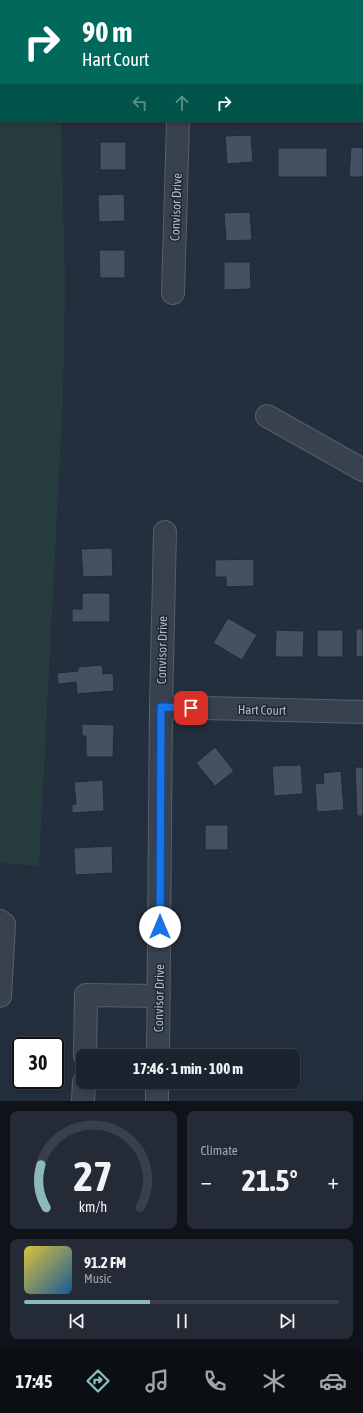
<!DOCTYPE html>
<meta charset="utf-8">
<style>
:root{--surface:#1b232e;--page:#242b36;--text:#f1f3f6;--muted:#a0a4aa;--line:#39404a;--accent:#8bbbb9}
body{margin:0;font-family:"Asap Condensed",sans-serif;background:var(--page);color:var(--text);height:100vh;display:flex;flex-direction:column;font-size:15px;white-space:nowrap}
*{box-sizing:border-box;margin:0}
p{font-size:13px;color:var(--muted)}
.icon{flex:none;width:22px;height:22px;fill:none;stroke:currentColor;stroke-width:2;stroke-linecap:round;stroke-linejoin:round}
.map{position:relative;height:1101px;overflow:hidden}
.details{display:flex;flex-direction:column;gap:10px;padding:10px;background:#0f1319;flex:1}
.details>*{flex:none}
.banner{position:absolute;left:0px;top:0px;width:363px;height:122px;box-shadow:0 2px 6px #0003,0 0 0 1px var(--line);background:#00695c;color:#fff;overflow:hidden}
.speed{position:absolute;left:12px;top:1037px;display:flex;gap:8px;font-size:20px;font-weight:700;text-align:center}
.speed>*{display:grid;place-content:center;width:52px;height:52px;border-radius:50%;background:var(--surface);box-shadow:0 2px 6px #0003,0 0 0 1px var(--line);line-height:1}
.speed .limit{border:2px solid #111;border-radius:6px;background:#fff;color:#111}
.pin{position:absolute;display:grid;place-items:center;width:34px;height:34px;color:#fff;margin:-17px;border-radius:8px;box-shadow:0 2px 6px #0006}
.me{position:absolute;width:44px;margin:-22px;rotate:0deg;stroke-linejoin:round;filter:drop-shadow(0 0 3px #0008)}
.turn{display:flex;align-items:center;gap:14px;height:84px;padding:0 16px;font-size:18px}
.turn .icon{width:52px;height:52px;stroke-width:2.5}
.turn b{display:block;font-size:28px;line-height:34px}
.lanes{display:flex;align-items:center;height:38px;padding:0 16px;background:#0003;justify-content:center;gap:20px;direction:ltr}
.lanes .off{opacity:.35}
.big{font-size:30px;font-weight:700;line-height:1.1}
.details .card{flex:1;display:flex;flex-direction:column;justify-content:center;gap:6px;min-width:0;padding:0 14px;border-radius:8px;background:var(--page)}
.details .dial{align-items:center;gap:0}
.dial svg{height:104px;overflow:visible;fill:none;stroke:var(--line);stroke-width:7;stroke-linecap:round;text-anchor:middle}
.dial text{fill:var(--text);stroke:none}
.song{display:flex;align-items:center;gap:12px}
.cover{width:48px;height:48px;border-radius:6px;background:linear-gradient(135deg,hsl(50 70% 55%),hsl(210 70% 35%))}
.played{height:4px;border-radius:2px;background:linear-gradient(90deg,var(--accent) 40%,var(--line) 40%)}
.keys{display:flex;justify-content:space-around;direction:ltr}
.heat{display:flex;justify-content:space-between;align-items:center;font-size:22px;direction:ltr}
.details .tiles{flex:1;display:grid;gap:10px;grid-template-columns:1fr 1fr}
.card:last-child{grid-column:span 2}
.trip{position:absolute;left:76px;top:1049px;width:224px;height:40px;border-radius:8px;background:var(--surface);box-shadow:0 2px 6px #0003,0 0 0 1px var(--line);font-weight:700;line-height:40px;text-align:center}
.menu{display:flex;height:64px;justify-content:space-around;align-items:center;background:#0b0e12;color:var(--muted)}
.menu .icon{width:28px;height:28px}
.menu .current{color:var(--accent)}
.menu b{font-size:18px;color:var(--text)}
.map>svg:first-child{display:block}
.green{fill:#263c3f}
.building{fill:#455162;stroke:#1f2835}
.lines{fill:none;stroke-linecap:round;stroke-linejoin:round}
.minor-casing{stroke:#565f6c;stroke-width:24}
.minor{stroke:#38414e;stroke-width:22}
.route-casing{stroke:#114b97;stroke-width:10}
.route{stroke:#1a73e8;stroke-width:7}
.labels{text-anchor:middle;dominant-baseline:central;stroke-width:3;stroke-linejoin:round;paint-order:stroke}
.street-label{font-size:13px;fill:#b4bcc9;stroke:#1d2633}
</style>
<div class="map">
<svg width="363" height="1101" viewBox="0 0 363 1101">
<rect width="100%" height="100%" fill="#242f3e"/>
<path class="green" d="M0,0H62V1H1V121H61L65,283L63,397L39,866L0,863Z"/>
<path class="building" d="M251,135L253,162L227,164L225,136Z
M100,142H126V170H100Z
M351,147L363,148V177H349Z
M278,148H327V177H278Z
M124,194L125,221L99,222L98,195Z
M250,212L252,240L226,241L224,213Z
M99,250H125V278H100Z
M224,262H250L251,289L224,290Z
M112,548L113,576L83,577L81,549Z
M254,559V586L226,587V577H215V560Z
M82,593H110V622H72V609H82Z
M228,618L257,635L242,660L213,643Z
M356,629H363V657H356Z
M276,630L304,631L303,657H275Z
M317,630H343V657H317Z
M102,665L103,674L113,673L114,691L77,694L76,682L58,684L57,673L78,671V667Z
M82,724L114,725L113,757H86V736H82Z
M215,747L234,771L215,786L196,763Z
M301,765L303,794L274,796L272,766Z
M355,767H363V816H357Z
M341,771L344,810L317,812L315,784L324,783L323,773Z
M103,780L104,811L72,813V805L76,804L74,782Z
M205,825H228V850H205Z
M112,846L113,873L75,875L74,848Z"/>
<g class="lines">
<g class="minor-casing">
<path id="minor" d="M184,1V0
M362,82H363
M173,293L178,121
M267,416L363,470
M161,707L363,712
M0,921L4,924L0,996
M85,1056L86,995L159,996
M158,1056L161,707L165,532
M83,1101L84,1082
M157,1101V1082"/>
</g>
<use href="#minor" class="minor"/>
</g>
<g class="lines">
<g class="route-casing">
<path id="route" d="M160,927L161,707L191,708"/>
</g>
<use href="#route" class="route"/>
</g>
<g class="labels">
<g class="street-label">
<text transform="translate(176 207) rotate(-88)">Convisor Drive</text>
<text transform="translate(162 650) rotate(-89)">Convisor Drive</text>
<text transform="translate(262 710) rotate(1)">Hart Court</text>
<text transform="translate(159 998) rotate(-89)">Convisor Drive</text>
</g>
</g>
</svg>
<div class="speed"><div class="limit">30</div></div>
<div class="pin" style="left:191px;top:708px;background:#d93025"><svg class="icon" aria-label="arrive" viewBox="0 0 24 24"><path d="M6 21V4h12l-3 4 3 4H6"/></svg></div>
<svg class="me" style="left:160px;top:927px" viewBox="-20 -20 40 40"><circle r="19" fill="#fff"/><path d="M0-13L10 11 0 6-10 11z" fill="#1a73e8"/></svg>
<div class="trip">17:46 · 1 min · 100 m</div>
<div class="banner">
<div class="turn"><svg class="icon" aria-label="right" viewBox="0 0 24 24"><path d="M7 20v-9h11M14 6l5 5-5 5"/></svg><div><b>90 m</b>Hart Court</div></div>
<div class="lanes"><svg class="icon off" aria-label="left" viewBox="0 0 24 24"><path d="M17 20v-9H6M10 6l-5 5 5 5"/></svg><svg class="icon off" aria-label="ahead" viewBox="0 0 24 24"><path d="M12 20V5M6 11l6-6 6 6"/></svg><svg class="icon" aria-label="right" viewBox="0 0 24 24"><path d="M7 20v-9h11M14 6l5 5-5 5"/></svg></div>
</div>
</div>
<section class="details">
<div class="tiles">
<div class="card dial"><svg viewBox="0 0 100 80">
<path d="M14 69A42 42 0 1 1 86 69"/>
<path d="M14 69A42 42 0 0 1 10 36" stroke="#8bbbb9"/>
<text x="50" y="56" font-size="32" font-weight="700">27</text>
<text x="50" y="72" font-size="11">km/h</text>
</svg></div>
<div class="card"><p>Climate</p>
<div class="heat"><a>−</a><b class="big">21.5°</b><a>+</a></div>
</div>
<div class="card">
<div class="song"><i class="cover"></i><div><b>91.2 FM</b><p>Music</p></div></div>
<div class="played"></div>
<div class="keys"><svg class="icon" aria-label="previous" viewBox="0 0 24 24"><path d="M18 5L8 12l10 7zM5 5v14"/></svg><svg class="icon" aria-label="pause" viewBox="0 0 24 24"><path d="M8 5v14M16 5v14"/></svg><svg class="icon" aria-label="next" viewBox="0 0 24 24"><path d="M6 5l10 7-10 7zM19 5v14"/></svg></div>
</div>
</div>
</section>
<nav class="menu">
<b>17:45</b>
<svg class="icon current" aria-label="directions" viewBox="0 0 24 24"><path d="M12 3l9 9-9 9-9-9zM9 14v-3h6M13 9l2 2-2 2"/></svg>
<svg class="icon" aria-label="music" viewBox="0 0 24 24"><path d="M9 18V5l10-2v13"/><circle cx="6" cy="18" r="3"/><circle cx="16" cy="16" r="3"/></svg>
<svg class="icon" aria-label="phone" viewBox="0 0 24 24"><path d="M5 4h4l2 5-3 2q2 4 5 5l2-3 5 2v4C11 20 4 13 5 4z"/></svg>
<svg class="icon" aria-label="climate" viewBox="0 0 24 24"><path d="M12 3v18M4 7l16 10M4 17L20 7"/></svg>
<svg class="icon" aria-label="car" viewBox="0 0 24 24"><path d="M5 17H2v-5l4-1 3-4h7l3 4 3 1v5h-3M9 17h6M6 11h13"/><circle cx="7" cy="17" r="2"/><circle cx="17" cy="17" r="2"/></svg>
</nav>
